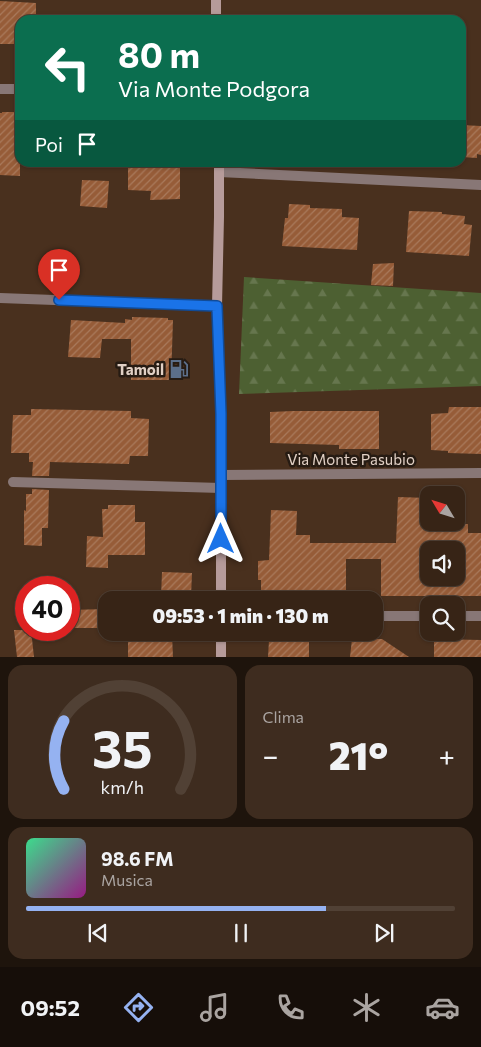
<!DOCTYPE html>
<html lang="it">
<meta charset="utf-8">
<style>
:root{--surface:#372416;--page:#3e2c1f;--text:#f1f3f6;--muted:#aaa4a1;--line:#514135;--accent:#95b2f1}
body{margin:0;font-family:Commissioner,sans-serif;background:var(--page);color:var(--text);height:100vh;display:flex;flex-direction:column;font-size:19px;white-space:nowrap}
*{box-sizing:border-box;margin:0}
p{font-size:16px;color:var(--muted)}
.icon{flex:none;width:28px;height:28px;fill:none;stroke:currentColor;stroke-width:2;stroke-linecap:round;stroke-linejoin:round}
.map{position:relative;height:657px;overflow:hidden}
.drawer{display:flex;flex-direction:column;gap:8px;padding:8px;background:#1e140c;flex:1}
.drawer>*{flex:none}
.banner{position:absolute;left:15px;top:15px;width:451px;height:152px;border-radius:15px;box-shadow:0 1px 4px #0004,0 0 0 1px var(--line);background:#0b6e4f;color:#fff;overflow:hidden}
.needle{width:32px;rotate:308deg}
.fabs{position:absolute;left:420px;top:486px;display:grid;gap:10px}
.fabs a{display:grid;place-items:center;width:45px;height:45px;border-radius:10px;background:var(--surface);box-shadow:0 1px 4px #0004,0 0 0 1px var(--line);font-size:25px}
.speed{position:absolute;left:15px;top:576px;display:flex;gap:10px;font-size:25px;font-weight:700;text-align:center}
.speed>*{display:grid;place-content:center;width:65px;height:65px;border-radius:50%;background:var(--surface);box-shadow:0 1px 4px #0004,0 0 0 1px var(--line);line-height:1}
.speed .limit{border:8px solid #d22;background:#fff;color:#111}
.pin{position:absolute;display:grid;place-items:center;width:42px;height:42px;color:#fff;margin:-51px -21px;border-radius:50% 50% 50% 0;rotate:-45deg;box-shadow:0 0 5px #0007}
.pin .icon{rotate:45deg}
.me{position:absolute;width:55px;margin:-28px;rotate:0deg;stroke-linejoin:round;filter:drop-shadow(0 0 4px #0008)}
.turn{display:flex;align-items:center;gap:18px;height:105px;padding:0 20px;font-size:22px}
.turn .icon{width:65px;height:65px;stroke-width:2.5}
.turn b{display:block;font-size:35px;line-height:42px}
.then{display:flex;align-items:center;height:48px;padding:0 20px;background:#0003;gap:10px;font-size:19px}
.big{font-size:38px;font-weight:800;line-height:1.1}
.drawer .widget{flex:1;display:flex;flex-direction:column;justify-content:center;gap:8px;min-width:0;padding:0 18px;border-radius:15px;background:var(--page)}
.drawer .dial{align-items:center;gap:0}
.dial svg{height:130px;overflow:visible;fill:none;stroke:var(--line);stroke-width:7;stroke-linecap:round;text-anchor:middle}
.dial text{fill:var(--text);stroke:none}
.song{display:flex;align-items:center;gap:15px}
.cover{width:60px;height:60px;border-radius:8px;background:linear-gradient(135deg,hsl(150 70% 55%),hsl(310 70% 35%))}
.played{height:5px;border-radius:2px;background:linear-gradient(90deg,var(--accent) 70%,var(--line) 70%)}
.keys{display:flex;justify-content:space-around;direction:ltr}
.heat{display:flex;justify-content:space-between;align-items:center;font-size:28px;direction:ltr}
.drawer .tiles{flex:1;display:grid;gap:8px;grid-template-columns:1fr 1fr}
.widget:last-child{grid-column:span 2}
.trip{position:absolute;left:98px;top:591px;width:285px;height:50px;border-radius:15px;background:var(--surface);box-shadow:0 1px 4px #0004,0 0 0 1px var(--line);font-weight:800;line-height:50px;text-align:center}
.tab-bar{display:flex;height:80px;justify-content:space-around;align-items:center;background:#160e09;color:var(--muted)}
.tab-bar .icon{width:35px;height:35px}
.tab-bar .selected{color:var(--accent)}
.tab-bar b{font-size:22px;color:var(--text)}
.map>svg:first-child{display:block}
.forest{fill:url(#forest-firs)}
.building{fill:url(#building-hatch);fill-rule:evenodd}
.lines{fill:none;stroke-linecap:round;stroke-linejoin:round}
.street{stroke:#887776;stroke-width:10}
.secondary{stroke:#b69b9a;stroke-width:10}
.route-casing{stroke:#114b97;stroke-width:12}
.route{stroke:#1a73e8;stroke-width:9}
.labels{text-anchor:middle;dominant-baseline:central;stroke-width:5;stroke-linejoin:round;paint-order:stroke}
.poi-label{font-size:15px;font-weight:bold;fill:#e1d0c5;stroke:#261b13;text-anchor:end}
.street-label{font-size:15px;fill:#e1d0c5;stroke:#261b13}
</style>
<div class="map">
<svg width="481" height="657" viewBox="0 0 481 657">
<defs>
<pattern id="forest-firs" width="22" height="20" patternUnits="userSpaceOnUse" patternTransform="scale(1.25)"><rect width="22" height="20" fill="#4d6032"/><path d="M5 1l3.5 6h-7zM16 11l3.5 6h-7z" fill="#66764e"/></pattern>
<pattern id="building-hatch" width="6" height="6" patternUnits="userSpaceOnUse" patternTransform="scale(1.25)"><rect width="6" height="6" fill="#965c38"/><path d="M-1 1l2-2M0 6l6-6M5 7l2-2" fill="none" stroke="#a97a5c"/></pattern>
</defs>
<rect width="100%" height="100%" fill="#49301e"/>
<path class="forest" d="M244,277L481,293V386L239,394Z"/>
<path class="building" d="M0,1L36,3V20H20V44H0Z
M2,112H20V176L0,175V113H2Z
M461,125L481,126V155L477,154V158L461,157Z
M128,162H180V199L150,200L151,191L128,190Z
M82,180L109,181L107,208L80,206Z
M289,204L310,205V208L342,209V217L359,218L357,250L282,246L285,218H288Z
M409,211L442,212V214L465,216L464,224L472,225L469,256L406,252Z
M394,263L393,286L371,285L373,264Z
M132,317L168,318V320H173L171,380H131V339H102L100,358L68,357L71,320L125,323V319L132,320Z
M449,407H481V454L448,453V451L431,450V414L448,413Z
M31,409L131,411V418L149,419L148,456H130L129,464L50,462L49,476H32L33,462H29V453H11L13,415H31Z
M293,411H379V449H339V445L270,443V412Z
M32,489L49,490L48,528H42V546L24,545V510L26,511V494H32Z
M398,497L429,498V522L431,524H468V533H481V596H381V559H346V591H334V596L292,594L291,596H261V580H258V561L269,560L271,510L297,511L296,535H310V543H396ZM429,550H456V578H429Z
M108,505H135V522H145V555H108V568L86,567L87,536L103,537L102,509H108Z
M162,572L192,573L191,597H161Z
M106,609V628H69V610Z
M14,630H31L34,657H17Z
M128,635H172L173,657H128Z
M352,639H382L409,657H350Z
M434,639L481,640V657H434Z
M269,640L309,641V657H268Z"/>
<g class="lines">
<path class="street" d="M0,89H20
M219,172L481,185
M0,298L217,306
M221,475L481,473
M13,482L221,488
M374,616H429
M456,616H481"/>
<path class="secondary" d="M216,0V20
M219,162V217L217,306L221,415V600
M221,657V632"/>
</g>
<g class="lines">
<g class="route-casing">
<path id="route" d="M59,300L217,306L221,414V539"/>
</g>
<use href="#route" class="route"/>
</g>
<defs>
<g id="fuel-bare" transform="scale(1.5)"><path d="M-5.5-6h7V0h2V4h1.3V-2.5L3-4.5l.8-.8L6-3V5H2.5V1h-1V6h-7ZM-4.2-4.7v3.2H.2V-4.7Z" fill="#5c6f8a" stroke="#261b13" stroke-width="2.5" paint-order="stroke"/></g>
</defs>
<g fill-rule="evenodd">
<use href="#fuel-bare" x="179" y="369"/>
</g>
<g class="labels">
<g class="poi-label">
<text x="164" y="369">Tamoil</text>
</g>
<g class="street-label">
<text x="351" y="459">Via Monte Pasubio</text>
</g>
</g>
</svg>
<div class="fabs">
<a><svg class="needle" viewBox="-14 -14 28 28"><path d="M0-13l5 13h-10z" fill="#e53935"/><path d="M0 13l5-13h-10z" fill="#aaa4a1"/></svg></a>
<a><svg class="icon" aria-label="sound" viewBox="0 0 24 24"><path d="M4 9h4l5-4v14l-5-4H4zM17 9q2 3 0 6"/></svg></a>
<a><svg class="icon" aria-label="search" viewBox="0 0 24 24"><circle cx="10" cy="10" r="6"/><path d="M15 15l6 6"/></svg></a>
</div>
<div class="speed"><div class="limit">40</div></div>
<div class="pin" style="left:59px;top:300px;background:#d93025"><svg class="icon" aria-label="arrive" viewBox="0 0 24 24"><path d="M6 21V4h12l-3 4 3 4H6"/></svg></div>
<svg class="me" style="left:221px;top:539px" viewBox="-20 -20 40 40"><path d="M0-17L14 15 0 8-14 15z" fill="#1a73e8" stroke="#fff" stroke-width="4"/></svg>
<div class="trip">09:53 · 1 min · 130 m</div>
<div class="banner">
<div class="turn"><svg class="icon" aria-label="left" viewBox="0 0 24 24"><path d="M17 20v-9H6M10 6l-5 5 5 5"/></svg><div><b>80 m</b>Via Monte Podgora</div></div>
<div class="then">Poi<svg class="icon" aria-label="arrive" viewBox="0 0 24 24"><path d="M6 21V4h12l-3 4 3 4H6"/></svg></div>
</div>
</div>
<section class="drawer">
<div class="tiles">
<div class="widget dial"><svg viewBox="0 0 100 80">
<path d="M14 69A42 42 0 1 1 86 69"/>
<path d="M14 69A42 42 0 0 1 14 27" stroke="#95b2f1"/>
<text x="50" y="56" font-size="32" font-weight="700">35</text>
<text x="50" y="72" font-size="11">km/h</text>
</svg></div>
<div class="widget"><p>Clima</p>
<div class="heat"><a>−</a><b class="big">21°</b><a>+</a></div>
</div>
<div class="widget">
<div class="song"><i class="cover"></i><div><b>98.6 FM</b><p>Musica</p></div></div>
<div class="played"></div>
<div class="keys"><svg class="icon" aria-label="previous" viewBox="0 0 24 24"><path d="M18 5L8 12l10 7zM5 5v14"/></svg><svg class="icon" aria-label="pause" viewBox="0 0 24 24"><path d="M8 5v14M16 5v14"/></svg><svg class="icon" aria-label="next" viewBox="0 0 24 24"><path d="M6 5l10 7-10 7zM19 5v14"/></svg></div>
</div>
</div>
</section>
<nav class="tab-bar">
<b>09:52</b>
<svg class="icon selected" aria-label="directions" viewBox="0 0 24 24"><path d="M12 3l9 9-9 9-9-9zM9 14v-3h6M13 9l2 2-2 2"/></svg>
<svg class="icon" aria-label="music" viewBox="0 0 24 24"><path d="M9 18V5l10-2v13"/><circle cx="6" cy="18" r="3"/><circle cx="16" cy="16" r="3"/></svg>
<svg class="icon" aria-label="phone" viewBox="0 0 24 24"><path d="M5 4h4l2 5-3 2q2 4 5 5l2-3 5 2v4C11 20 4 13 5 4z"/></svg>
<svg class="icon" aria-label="climate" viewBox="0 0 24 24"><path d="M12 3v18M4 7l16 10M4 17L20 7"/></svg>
<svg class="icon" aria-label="car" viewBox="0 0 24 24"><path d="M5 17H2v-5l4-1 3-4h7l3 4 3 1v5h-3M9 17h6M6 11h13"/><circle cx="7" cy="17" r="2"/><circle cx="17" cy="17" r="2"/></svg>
</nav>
